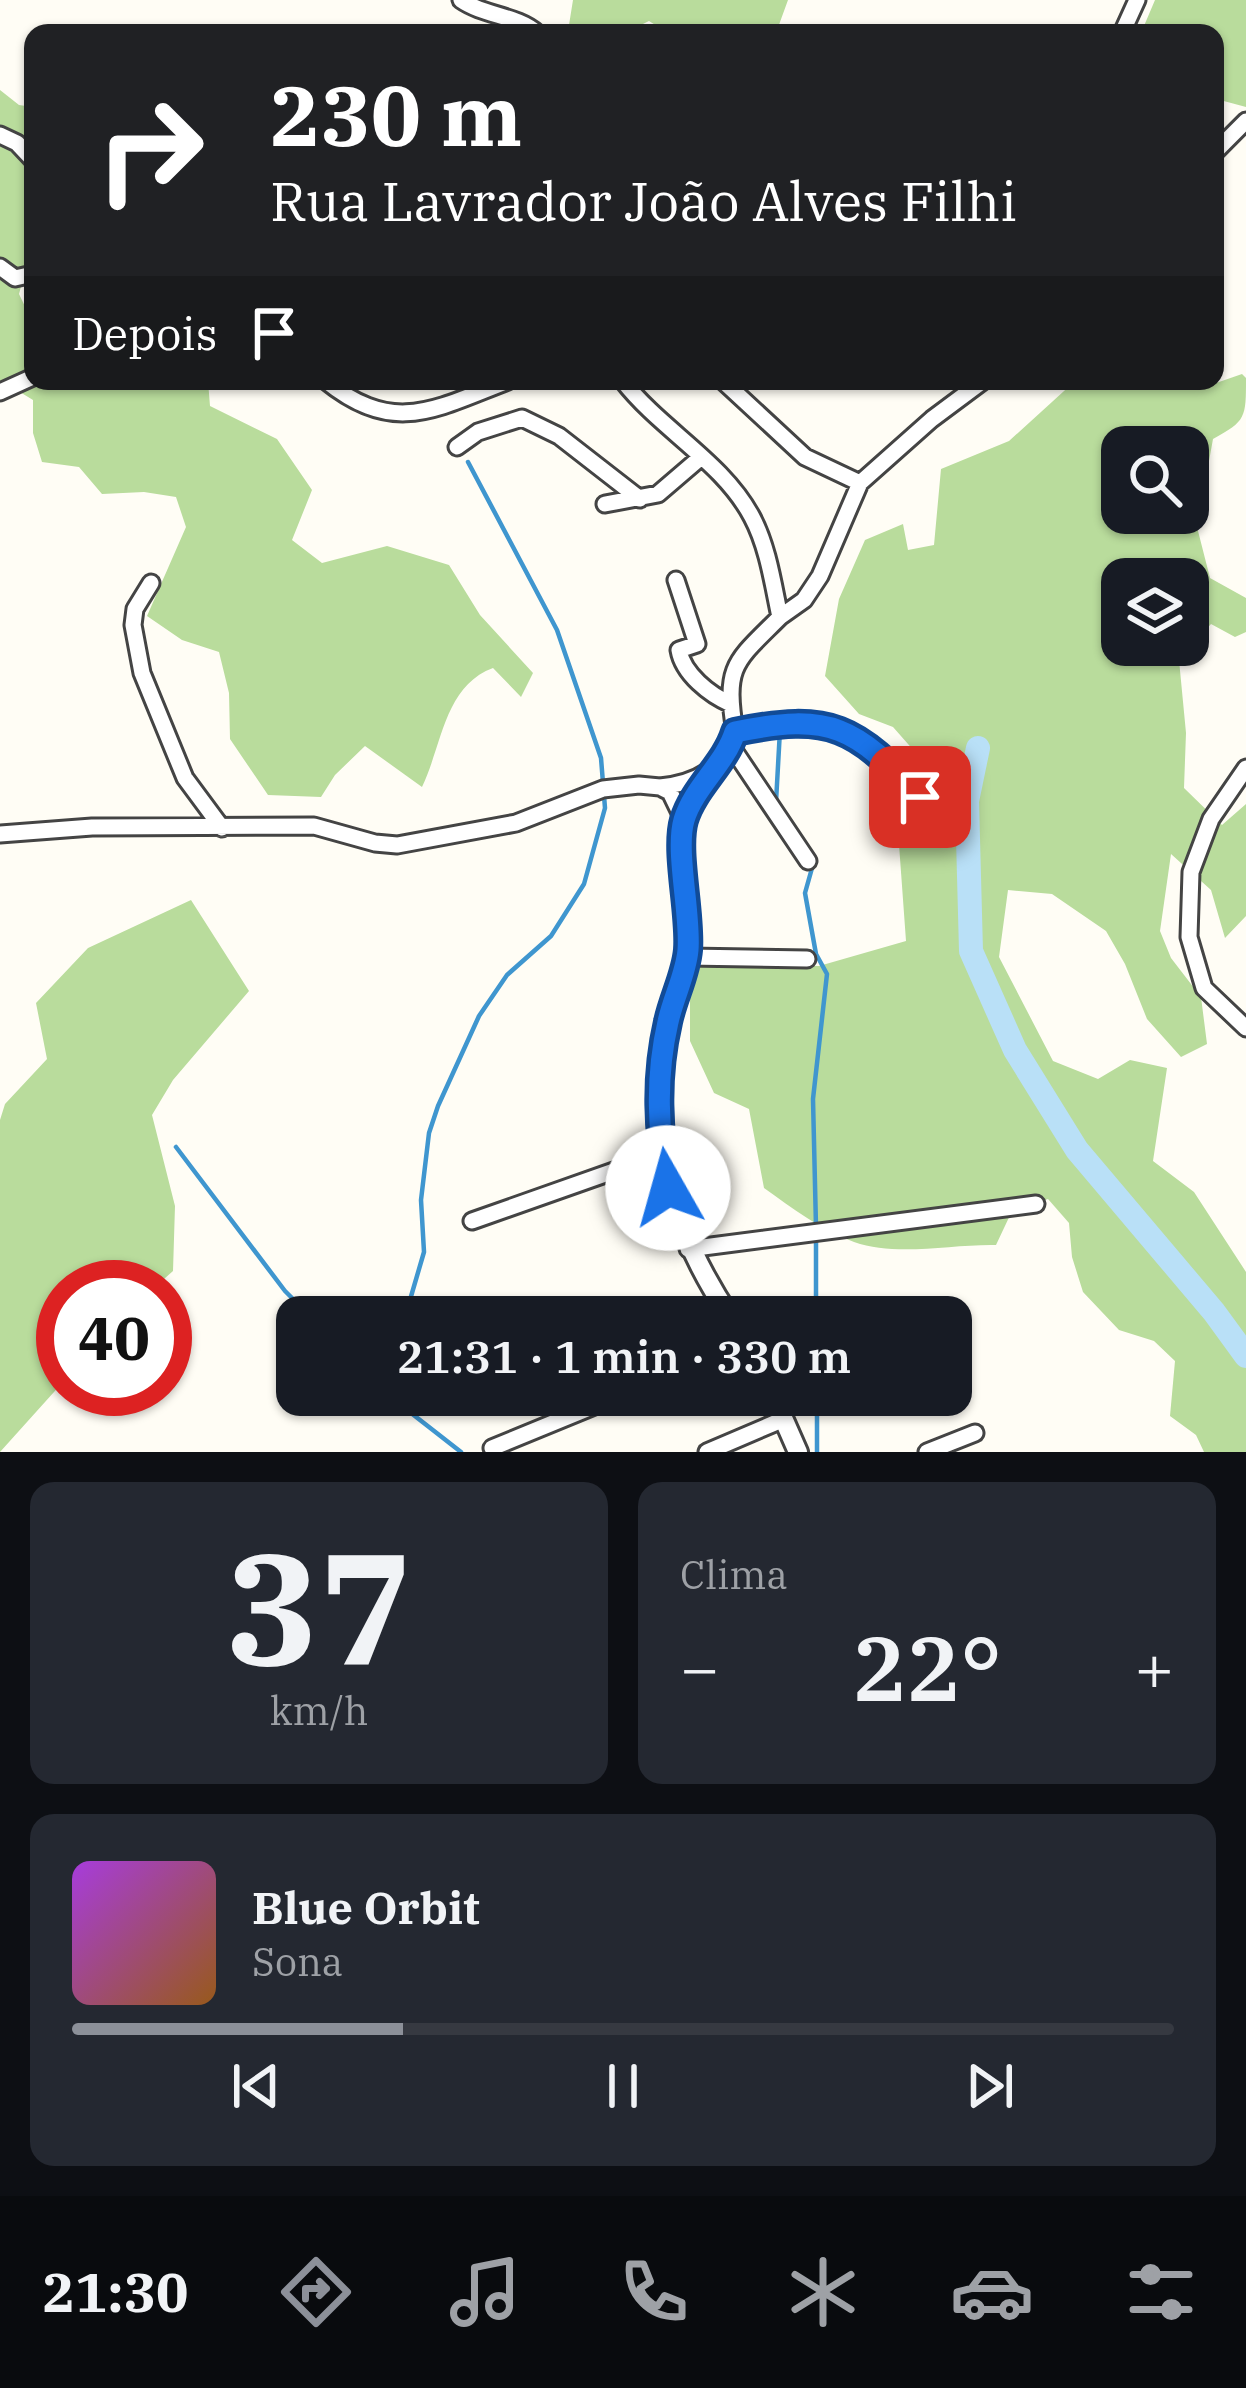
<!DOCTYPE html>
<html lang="pt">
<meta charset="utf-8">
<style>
:root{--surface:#171b24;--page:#242831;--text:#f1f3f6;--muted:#9ea1a6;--line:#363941;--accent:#8c9099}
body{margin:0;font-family:"IBM Plex Serif",serif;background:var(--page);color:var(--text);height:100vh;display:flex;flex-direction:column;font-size:45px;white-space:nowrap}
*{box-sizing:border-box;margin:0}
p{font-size:39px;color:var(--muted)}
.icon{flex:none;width:66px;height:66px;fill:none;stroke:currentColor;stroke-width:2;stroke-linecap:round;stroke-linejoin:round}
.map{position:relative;height:1452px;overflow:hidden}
.drawer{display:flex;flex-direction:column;gap:30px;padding:30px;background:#0d0f14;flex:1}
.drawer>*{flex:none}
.top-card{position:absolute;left:24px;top:24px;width:1200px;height:366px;border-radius:24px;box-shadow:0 3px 9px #0004;background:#202124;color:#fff;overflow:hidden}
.fabs{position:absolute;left:1101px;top:426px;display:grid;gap:24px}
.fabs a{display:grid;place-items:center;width:108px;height:108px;border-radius:24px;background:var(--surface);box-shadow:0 3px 9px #0004;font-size:60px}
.speed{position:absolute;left:36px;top:1260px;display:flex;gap:24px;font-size:60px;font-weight:700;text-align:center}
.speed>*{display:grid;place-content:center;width:156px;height:156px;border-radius:50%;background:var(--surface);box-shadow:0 3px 9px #0004;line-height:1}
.speed .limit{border:18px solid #d22;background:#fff;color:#111}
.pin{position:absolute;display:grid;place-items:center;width:102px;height:102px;color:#fff;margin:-51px;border-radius:24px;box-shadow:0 6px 18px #0006}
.me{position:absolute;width:132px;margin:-66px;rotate:353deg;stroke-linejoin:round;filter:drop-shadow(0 0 9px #0008)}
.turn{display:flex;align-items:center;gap:42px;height:252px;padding:0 48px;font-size:54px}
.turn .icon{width:156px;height:156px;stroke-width:2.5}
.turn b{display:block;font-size:84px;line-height:102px}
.then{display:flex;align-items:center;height:114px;padding:0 48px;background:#0003;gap:24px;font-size:45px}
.big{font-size:90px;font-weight:600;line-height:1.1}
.drawer .tile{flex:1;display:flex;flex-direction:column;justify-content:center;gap:18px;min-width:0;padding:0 42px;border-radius:24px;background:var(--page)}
.drawer .dial{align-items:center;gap:0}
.dial b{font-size:156px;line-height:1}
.song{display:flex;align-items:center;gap:36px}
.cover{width:144px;height:144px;border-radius:18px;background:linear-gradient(135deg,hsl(280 70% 55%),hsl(30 70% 35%))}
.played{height:12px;border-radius:6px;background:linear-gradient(90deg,var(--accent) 30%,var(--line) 30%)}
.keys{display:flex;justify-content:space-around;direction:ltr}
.heat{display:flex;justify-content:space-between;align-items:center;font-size:66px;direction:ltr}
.drawer .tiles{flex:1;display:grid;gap:30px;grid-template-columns:1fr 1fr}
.tile:last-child{grid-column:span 2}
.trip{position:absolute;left:276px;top:1296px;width:696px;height:120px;border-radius:24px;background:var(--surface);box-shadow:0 3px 9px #0004;font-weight:600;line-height:120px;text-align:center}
.menu{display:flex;height:192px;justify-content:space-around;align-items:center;background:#090b0e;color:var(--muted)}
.menu .icon{width:84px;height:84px}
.menu .selected{color:var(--accent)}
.menu b{font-size:54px;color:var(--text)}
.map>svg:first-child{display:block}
.forest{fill:#b9dc9c;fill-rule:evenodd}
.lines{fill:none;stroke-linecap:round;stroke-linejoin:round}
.stream{stroke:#3f96cf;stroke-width:4.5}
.river{stroke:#b9e0f7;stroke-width:24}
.minor-casing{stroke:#444;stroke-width:21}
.tertiary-casing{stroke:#444;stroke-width:24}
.minor{stroke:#fff;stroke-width:15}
.tertiary{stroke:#fff;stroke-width:18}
.route-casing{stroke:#114b97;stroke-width:30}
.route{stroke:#1a73e8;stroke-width:21}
</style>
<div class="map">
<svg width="1246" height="1452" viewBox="0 0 1246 1452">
<rect width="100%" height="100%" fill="#fffdf5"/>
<path class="forest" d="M573,0H788L776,33H668L649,21C624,34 595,40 569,25Z
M1155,0H1246V107L1220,100L1215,93V33H1141Z
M0,90L19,105L33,107V242L19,294L33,323V381H208L210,406L277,439L312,490L292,540L322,563L387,546L449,565L480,615L533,673L521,697L493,668C444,686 442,746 422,787L365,746L335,775L321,797L268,795L230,739L229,693L219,652L182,640L147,616L186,527L176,497L144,492L102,494L79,467L42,462L33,433V400L10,386L0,390Z
M1242,374L1246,378C1246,418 1246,421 1213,439L1197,527L1210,578L1246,598V632L1235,637L1211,624L1179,660L1186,733L1184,788L1222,825L1246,804V916L1225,938L1211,890L1171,854L1160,931L1171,958L1201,997L1207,1044L1181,1057L1147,1019L1125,964L1106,931L1052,894L1008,890L999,957L1053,1061L1098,1079L1130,1060L1167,1068L1153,1161L1194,1192L1246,1272V1452H1204L1196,1435L1170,1416L1175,1361L1154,1341L1119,1330L1083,1292L1072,1257L1069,1223L1048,1199L1012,1211L996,1245C951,1244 897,1257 854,1242C821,1230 792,1208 764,1188L749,1109L714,1093L690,1041V962L819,966L906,941L896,803L923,761L893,727L859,714L825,676L839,599L865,540L903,524L908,550L934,545L941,469L1009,441L1075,381H1187L1196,390ZM1122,447H1188V513H1122ZM1122,579H1188V645H1122Z
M191,900L249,991L173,1080L152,1115L175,1206L173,1271L155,1287H63V1382L0,1452V1120L5,1104L47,1059L36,1003L88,948Z"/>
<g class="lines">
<path class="stream" d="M776,802L780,730
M814,861L805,893L816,954L827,974L813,1099L816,1227
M176,1147L285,1291L311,1317
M816,1239V1317
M405,1317L424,1252L421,1200L429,1133L438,1106L479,1016L507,975L551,936L584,884L605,808L601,758L557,630L468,462
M388,1395L461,1452
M817,1395V1452"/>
<path class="river" d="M978,748L967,801L971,951L1015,1050L1077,1150L1214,1312L1246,1356"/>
<g class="minor-casing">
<path id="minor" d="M461,0C484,16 517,15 537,33
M1122,33L1137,0
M0,135L17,143L33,160
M1215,152L1246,121
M0,267L15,278L33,274
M326,381C394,436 435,409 508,381
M623,381C661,430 723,462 752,517C768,547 773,584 780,617C735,662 724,665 735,732
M723,381L805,457L860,483
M0,392L33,377
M457,447L478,432L522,418L559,436L640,499
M605,504L658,494L700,458
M676,580L697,644L679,650C683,674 710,695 731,704
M151,583L135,609L133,625L142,673L185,778L222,828
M780,617L804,600L820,576L860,483L932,419L983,381
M731,746L808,861
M1246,768L1211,819L1191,872L1189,937L1204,988L1246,1028
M660,787C697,783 723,769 735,732C831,712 857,727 920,798
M0,834L92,827L314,826L375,843L397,845L516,823L603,789L639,785L660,787L670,792L684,821
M688,957L807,959
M472,1221L662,1154
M688,1249L1036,1204
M492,1448L621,1395
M707,1452L784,1419
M927,1452L975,1433"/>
</g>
<g class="tertiary-casing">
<path id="tertiary" d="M709,773C701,788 687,807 684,822C676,860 692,911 688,951C685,977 671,1004 666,1030C645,1140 670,1226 730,1317
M773,1395L798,1452"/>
</g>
<use href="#minor" class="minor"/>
<use href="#tertiary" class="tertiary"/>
</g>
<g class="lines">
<g class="route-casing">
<path id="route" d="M668,1188C658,1132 655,1078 668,1022C673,998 686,974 688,950C691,914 675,851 684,820C694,787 725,764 735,732C831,712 856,727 920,797"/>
</g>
<use href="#route" class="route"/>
</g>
</svg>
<div class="fabs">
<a><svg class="icon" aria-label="search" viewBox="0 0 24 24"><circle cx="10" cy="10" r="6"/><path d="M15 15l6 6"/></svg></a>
<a><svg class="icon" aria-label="layers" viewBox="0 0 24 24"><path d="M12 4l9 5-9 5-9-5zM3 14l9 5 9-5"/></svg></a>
</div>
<div class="speed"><div class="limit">40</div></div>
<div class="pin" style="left:920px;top:797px;background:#d93025"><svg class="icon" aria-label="arrive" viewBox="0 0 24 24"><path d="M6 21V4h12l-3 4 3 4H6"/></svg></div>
<svg class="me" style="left:668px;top:1188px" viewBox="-20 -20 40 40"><circle r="19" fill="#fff"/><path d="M0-13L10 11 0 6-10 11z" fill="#1a73e8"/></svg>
<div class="trip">21:31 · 1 min · 330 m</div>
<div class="top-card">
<div class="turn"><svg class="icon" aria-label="right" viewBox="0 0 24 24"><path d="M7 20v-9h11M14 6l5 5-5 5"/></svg><div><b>230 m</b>Rua Lavrador João Alves Filhi</div></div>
<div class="then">Depois<svg class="icon" aria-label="arrive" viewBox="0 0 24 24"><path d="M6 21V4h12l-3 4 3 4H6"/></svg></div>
</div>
</div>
<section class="drawer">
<div class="tiles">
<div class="tile dial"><b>37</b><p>km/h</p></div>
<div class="tile"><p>Clima</p>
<div class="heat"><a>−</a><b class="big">22°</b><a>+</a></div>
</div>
<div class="tile">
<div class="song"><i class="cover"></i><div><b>Blue Orbit</b><p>Sona</p></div></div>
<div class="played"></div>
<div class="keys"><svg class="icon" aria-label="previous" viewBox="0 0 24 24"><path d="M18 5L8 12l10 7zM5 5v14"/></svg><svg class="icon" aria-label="pause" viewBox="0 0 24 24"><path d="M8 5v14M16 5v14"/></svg><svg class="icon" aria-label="next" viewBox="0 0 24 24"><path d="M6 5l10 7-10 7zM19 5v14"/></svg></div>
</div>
</div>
</section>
<nav class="menu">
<b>21:30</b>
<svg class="icon selected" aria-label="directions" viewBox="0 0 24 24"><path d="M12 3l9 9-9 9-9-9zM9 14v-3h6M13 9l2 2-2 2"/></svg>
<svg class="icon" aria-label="music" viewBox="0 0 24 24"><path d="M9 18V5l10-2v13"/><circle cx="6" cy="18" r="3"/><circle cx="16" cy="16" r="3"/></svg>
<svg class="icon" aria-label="phone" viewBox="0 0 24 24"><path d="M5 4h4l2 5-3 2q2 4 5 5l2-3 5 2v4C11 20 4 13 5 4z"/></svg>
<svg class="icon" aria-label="climate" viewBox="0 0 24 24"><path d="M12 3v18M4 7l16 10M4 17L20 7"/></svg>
<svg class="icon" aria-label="car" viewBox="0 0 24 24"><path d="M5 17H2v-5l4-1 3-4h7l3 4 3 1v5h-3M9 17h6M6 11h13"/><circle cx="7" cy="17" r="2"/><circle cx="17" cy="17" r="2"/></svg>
<svg class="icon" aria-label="filters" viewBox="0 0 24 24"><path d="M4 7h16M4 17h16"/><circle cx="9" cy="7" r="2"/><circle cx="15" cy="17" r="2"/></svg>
</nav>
